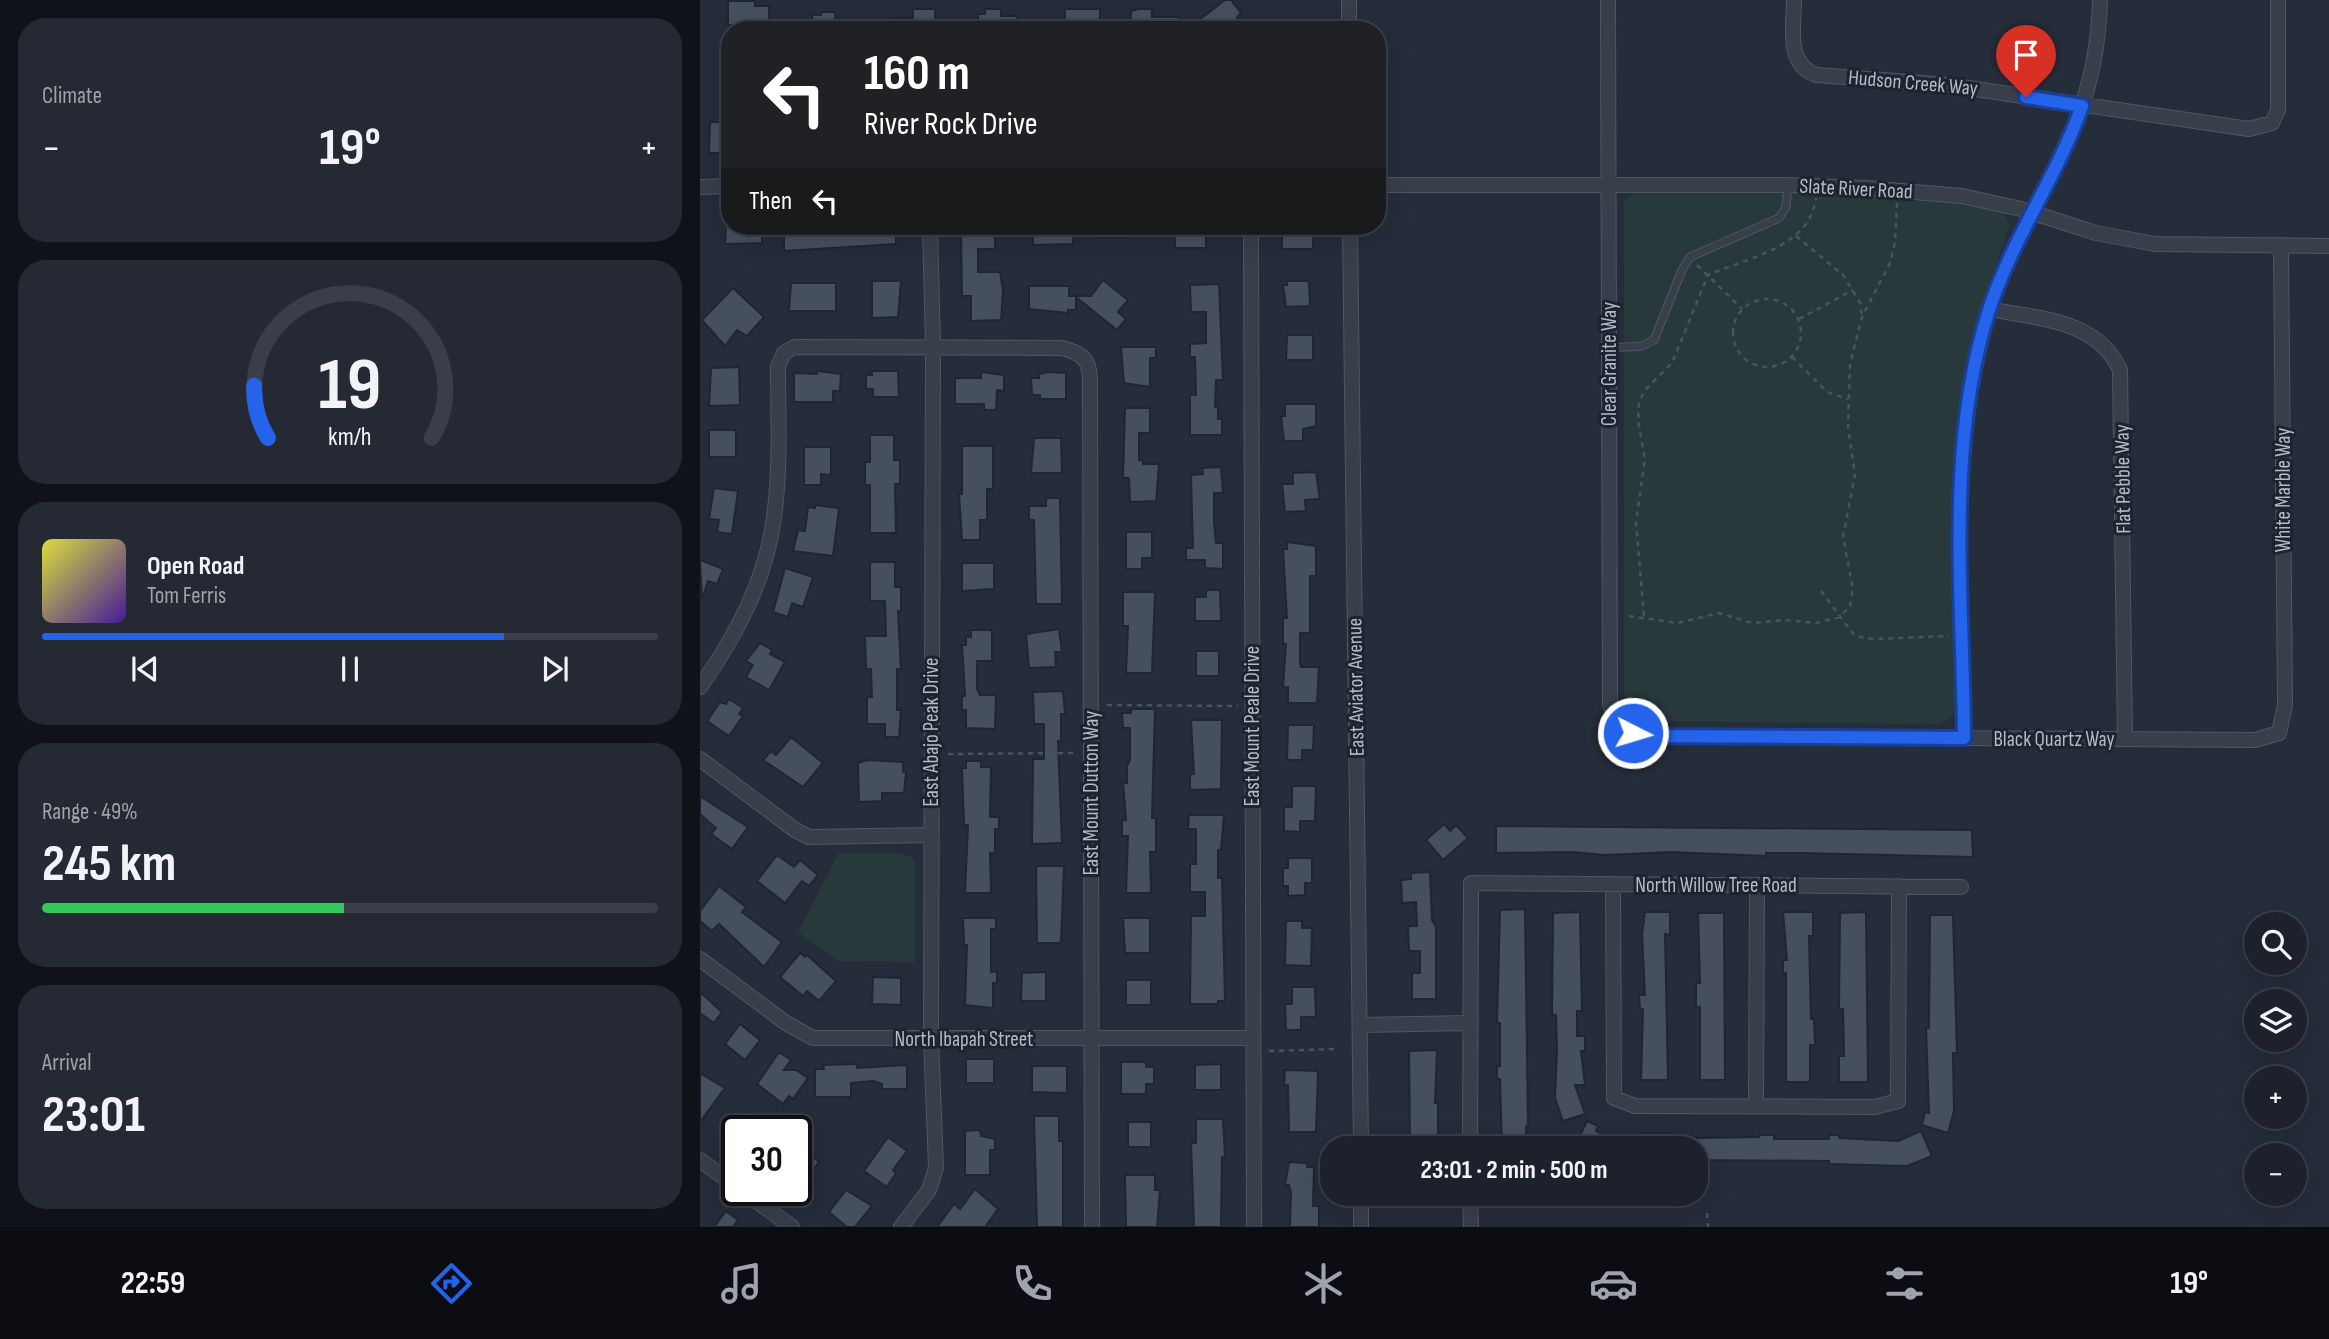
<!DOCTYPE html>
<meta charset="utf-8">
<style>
:root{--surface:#1c212c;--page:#252934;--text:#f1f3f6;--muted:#a0a3a9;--line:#3a3e48;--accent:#2563eb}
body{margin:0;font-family:"Sofia Sans Condensed",sans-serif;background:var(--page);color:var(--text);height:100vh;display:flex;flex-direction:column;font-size:26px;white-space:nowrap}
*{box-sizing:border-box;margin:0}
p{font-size:23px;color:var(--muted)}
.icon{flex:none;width:38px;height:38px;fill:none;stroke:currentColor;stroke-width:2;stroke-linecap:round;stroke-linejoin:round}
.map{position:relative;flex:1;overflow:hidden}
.panel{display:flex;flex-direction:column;gap:18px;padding:18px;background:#0f1218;width:700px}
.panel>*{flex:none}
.top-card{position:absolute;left:21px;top:21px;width:665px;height:214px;border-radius:28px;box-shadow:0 7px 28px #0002,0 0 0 2px var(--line);background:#202124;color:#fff;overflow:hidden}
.controls{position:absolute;left:1544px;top:912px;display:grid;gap:14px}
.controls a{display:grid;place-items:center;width:63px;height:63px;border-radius:50%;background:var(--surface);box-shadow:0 7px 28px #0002,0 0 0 2px var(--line);font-size:35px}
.speed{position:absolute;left:21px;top:1115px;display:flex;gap:14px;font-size:35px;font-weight:700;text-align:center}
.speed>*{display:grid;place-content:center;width:91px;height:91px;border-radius:50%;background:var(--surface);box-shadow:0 7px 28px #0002,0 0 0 2px var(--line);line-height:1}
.speed .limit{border:4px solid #111;border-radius:10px;background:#fff;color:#111}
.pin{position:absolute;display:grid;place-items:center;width:60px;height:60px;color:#fff;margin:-72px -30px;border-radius:50% 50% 50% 0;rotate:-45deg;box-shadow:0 0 7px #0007}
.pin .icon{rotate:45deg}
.me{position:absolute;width:77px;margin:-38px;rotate:95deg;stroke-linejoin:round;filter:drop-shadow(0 0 5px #0008)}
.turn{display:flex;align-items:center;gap:24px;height:147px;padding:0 28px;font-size:32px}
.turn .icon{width:91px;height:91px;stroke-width:2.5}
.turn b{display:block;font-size:49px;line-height:60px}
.then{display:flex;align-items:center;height:66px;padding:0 28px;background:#0003;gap:14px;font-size:26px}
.big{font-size:52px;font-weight:700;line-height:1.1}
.panel .tile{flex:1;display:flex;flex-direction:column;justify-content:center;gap:10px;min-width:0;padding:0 24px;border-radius:28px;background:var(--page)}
.panel .dial{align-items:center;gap:0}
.dial svg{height:182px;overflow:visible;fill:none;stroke:var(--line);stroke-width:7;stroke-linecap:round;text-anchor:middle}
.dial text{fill:var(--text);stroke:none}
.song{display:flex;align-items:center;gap:21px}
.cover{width:84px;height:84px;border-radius:10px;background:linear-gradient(135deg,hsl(60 70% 55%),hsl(260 70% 35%))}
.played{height:7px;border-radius:4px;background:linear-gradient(90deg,var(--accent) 75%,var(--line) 75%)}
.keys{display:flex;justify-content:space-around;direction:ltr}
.heat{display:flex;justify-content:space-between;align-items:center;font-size:38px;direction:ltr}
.charge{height:10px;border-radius:5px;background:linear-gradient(90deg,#34c759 49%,var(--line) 0)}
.trip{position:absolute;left:620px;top:1136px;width:388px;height:70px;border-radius:28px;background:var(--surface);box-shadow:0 7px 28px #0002,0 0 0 2px var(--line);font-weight:700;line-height:70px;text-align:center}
.tabs{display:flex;height:112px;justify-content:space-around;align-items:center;background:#0b0d12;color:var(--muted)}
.tabs .icon{width:49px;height:49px}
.tabs .selected{color:var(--accent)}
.tabs b{font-size:32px;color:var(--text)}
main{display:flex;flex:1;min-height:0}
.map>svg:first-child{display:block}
.green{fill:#28393c}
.building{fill:#464f5e;stroke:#1f2631;stroke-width:2}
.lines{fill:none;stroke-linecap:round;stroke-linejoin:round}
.lane-casing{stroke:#505762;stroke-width:9}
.street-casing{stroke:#505762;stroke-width:16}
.path{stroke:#46565a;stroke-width:2.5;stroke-dasharray:5 5;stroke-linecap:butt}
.lane{stroke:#383f4a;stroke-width:7}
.street{stroke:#383f4a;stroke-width:14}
.route-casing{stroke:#184099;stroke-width:18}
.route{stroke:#2563eb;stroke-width:12}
.labels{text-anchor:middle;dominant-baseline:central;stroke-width:6;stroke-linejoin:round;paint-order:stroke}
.street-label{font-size:21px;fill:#b4bac6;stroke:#1d242f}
</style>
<main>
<section class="panel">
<div class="tile"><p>Climate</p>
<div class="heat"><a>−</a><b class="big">19°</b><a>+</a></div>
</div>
<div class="tile dial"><svg viewBox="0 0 100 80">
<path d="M14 69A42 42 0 1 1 86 69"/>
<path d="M14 69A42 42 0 0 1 8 46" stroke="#2563eb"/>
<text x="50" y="56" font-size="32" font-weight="700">19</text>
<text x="50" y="72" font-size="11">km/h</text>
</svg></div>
<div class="tile">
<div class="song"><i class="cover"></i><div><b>Open Road</b><p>Tom Ferris</p></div></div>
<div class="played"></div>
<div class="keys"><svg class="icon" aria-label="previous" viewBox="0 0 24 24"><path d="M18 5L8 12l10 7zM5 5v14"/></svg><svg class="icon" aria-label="pause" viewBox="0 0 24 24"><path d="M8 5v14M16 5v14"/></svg><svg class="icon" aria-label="next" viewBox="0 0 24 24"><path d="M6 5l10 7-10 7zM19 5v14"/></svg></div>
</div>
<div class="tile"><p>Range · 49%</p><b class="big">245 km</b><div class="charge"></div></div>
<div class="tile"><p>Arrival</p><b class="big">23:01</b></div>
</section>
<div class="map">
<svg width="1629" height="1227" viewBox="0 0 1629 1227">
<rect width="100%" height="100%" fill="#252c3a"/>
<path class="green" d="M1128,190L1249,200L1299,210L1304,213L1310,225L1279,316L1266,364L1258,413L1253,464L1256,710L1250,719L1238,724L938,721L927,712L924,698V201L933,192Z
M139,853H197L211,857L215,863V962L138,961L98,932Z"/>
<path class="building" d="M525,0H531L541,13L537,17L542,24L534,30H506L499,20Z
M28,1H55V6H69V25H28Z
M213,9H235V30H190V18H213Z
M285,9H301V16H317V30L278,28V14H285Z
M365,9H400V25H392V30H365Z
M439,9H452V17H479V30L431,27V11Z
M121,12H135L136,30H112V15H121Z
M10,122H30V153H9Z
M26,226H62V243L25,244Z
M84,226H196V244L84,251Z
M265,226H291V235H295V249H278V272H300L303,290L301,320L271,321V296H262L261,232H265Z
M333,226H373V244L333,245Z
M397,226H428V237H397Z
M475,226H506V248H475Z
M587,226H613V249H582V233H587Z
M403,280L428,300L418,312L426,319L417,330L376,297V310H368V313L329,309V286H369V296H391Z
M172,281H201L198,317L172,318Z
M587,281H609L610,306L586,307L583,285H587Z
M91,283H136V311H89Z
M519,284L523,380H516L515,407H518V419H522V435H490V395H496L495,357H490V344L506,343V312H491L490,285Z
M33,288L64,317L47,336L37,330L25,346L2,320Z
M587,335H613V360H586Z
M421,347H456V358H450V387L424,383Z
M39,367L40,405L9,406L11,368Z
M117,371L141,374L140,391H133V402H94V373L117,374Z
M172,371H198L199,397H173V389H166V375H172Z
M281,372L304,375V391L297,390L296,410H284V404H255V378H281Z
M349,372L366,373V399H340V395H332L331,378H339V374Z
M585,404H616V426L603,429V441H584L581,416H585Z
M425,408H450V433H439V460H443V464H459L456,501L430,502L429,478H423Z
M9,430H36V457H9Z
M170,435H194V460H200V484H195L196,533H170V485H165V462H170Z
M334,438H361L362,473H331Z
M262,446H293V489H287V520H280V540H262L259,494H262Z
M104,447H131V475L121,474V485H104Z
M521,467L523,493H514V522L516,543H523V569L505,568V560H486V548H493L491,475L503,474L502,468Z
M616,472L620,499L605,500L606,511L585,512L582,484H593V473Z
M14,488L38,491L32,534L17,532L19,520L9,519Z
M346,498H360L362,604H336L334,520H329V506H346Z
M115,505L139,508L133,556L93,551L98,530L105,531L108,507L115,508Z
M426,532H452V558H442V569H426Z
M587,542L616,546V576H610V633H600V664L601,667H619L617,703H588V687H583L586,644H583V618H587L583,549H587Z
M0,560L23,569L17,584L8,581L2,600Z
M170,562H195V587H201V611H198L201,669H197V710H201L199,737H185V724H167V697H172L171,669H166L165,636H186L185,601H170Z
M262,563H294V589L262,591Z
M85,568L113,577L103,607L92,603L88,617L73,612Z
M506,590H520L521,621H495V597H506Z
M423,592H455L452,673H426L428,626H423Z
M359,629L362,652H355L356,667L329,668L326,634Z
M271,630H292V661H277V689L280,695H296L295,729L266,728V710H262V696H265L262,645H266V637H271Z
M60,643L72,650L70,654L85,662L69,690L46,677L53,665L46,661Z
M496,651H519V676H496Z
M363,691L365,714H361V741H358L362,843L332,844L333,759H344V724H334L333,692Z
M29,699L43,708L39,714L43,716L29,736L7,721L20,702L26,704Z
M431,709H455L452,818H456V852H450L451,893H426L428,836H422V820H426L423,783H427V766L430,760V728H423L422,713H431Z
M491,720H522L521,789L490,790V774H494Z
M588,725H614L613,750H602V760H587Z
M91,737L123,763L103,787L63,760L71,751L76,755Z
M167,760L203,762V772H206L204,793H182V801L159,802L158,763Z
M266,761H281V767H291L290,817H299V829H295V853H290L291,893H265L268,825H264L262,768H266Z
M592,786H616L615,821H600V832L584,831V807H592Z
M0,796L48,827L32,849L11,834L16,828L0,814Z
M489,815H524L521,850H518V878H522L525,1001H518V1004H490L491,916H505V892H490V864H496V829H488Z
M744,824L750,831L756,825L768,838L743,860L726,840Z
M796,826L1272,830L1273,857L1102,853H1066V856L971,852L906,855L872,852L796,853Z
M77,855L94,867L100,860L118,875L109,886L102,881L85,903L57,881Z
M588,858H612V883H605V895L588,896V886H583V868H588Z
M336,866H364L361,943H337Z
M730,872L732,920L736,927V999H712V973H720V951H709L708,926H717L716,902L702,903L701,880L711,879V873Z
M19,886L46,907L42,912L82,942L64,967L19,924L12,931L0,921V911Z
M825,909L828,1126H826V1148H802L800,1079H797V1066H800V1023H797L800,910Z
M880,912L882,1011H877V1036H885V1051H881L885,1085H875L885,1114L863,1121L855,1098L857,1051L856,1015H852L853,913Z
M945,912H970V935L965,934L968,1080H941L943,1009H940L939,995H945L942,934Z
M1083,912H1113V936H1109L1111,1019H1114L1115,1045H1110V1082H1086V973H1083V960H1087Z
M1166,912L1168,1082H1139V1056H1144L1143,1009H1139L1140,913Z
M998,913H1024L1025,1080H1000V1007H996V983H1000Z
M1230,915H1253L1257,1053H1253L1254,1111L1248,1133L1222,1125L1225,1112L1229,1113L1226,1028H1229Z
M263,918H296V929H291V972L297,971V983H293V1008L265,1005L267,945H264Z
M423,918H450V953H425Z
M586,921H602V928H612L611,966L585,965Z
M100,953L105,957L107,955L136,981L119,1001L107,991L103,996L80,977Z
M346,972V1001H321L322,973Z
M173,977L201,978V1005L172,1004Z
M426,980H451V1005H426Z
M592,987H615L616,1017H601V1030H586L585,1004H592Z
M0,992L22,1012L14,1023L0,1013Z
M40,1024L60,1040L45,1060L25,1044Z
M737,1050L735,1103H738V1133H741V1145H737V1148H710L709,1051Z
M79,1052L91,1060L84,1070H96L108,1078L93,1099L89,1096L83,1104L57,1084Z
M266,1059H294V1083H266Z
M421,1062H446V1067H454V1084H446V1094H421Z
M157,1064V1068L207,1065V1089H182V1084L173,1081L151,1083V1097H115V1069H124L123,1065Z
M521,1064V1090H495V1065Z
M332,1066H367V1093L332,1092Z
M585,1070L618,1071L616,1132H589L588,1085H584Z
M0,1073L25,1088L0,1122Z
M48,1113L68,1130H35Z
M334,1116H359V1141H363V1227H337Z
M496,1119H523L525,1157H522L521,1227H494L491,1143H496Z
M887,1121L898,1126L896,1131L909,1137L903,1148H874Z
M428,1122H451V1147H428Z
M280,1130L281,1136L295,1139V1150H290V1175H265V1131Z
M1221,1131L1232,1156L1207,1166L1129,1164V1161L996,1160V1138L1059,1137V1135H1074V1139H1129V1135H1139V1138L1198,1141Z
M941,1133H969V1148H923V1136H941Z
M188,1137L207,1151L193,1170L196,1173L187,1187L164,1171Z
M96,1151L105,1157L108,1153L119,1162L109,1175L116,1181L105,1195L98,1190L96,1192Z
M589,1162L607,1163V1167H614L613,1206H619V1227H590L591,1193L589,1185H585Z
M425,1175H455V1190H460L457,1227H426Z
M275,1189L298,1209L285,1227H237L254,1204L260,1209Z
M146,1190L172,1206L155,1227H147L129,1212Z
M26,1211L38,1220L33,1227H14Z"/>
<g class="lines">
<g class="lane-casing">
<path id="lane" d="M909,348L942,346L954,340L982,270L990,257L1079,218L1086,207L1088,185"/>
</g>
<g class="street-casing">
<path id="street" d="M649,0V30
M908,0L910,704C915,723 928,734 948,736L1555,740L1579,733L1585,705L1581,245
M1094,0C1094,26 1085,65 1117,75L1248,85L1549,129L1572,123L1578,110V0
M677,185H1088L1166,188L1262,196L1321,209L1396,233L1455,244L1629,246
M0,187L30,186
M551,226L554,1227
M650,226L661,1148
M1290,309C1338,319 1397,319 1420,370L1425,739
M0,687C36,636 66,580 74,517C81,467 78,416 78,366L84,353L94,347L362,348C380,353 389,357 390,378L392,1227
M1264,738C1262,597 1247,449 1289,312C1309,246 1349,187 1375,124C1391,85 1399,42 1400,0
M0,759L95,830L109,837L231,835
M913,885L914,1098L935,1106L1175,1107L1198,1101L1199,886
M0,959L86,1023L113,1038H552
M661,1025L769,1023
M1056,1106L1057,885
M770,1148L771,883L1261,887
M0,1160L37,1187
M41,1190L92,1227
M661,1194V1227
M770,1194L771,1227
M201,1227L229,1190L236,1168L231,1039L233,346L230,226"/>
</g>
<path class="path" d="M1096,236L1143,275L1160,303L1162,317
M997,265L1042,309
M1033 333a34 34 0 1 1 68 0a34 34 0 1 1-68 0Z
M1099,319L1153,290
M1092,357L1127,392L1148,399
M1121,591L1155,636L1173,639L1249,636
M929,616L978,623L1019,613L1052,623L1084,620L1116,623L1140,617L1150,606L1153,589L1143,537L1155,474L1148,428L1150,364L1162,317L1190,263L1195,243L1197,203
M944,616L936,522L945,459L938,421L939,402L945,390L972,363L1008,275C1046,258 1110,248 1116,198
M407,705L538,706
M248,754L377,753
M569,1051L638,1049
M1007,1213L1008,1227"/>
<use href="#lane" class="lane"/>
<use href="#street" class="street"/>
</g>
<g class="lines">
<g class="route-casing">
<path id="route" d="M933,733L948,736L1264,738C1263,597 1245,446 1289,310C1312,239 1357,177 1382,106L1326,97"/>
</g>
<use href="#route" class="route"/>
</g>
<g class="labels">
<g class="street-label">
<text transform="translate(1213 83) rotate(5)">Hudson Creek Way</text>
<text transform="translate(1156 189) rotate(3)">Slate River Road</text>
<text transform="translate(909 364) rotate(-90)">Clear Granite Way</text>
<text transform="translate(1423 479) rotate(-91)">Flat Pebble Way</text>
<text transform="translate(1583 490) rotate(-90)">White Marble Way</text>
<text transform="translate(656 687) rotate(-91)">East Aviator Avenue</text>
<text transform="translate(552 726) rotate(-90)">East Mount Peale Drive</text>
<text transform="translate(231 732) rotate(-90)">East Abajo Peak Drive</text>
<text x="1354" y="739">Black Quartz Way</text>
<text transform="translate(391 793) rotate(-90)">East Mount Dutton Way</text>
<text x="1016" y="885">North Willow Tree Road</text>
<text x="264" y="1039">North Ibapah Street</text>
</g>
</g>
</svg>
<div class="controls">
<a><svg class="icon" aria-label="search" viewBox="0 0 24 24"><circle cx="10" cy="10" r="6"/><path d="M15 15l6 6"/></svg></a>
<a><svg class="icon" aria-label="layers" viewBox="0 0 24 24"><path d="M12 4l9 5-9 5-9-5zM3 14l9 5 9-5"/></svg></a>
<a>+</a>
<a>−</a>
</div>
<div class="speed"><div class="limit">30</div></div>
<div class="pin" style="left:1326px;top:97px;background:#d93025"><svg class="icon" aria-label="arrive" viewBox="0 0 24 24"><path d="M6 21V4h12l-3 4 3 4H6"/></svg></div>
<svg class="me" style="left:933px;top:733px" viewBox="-20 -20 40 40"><circle r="17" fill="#2563eb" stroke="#fff" stroke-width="3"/><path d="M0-11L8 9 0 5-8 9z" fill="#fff"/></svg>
<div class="trip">23:01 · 2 min · 500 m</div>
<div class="top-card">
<div class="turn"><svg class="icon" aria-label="left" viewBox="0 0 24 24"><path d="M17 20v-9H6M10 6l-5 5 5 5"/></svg><div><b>160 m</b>River Rock Drive</div></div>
<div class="then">Then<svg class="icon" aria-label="left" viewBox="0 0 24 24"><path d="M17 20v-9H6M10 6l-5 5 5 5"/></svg></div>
</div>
</div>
</main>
<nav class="tabs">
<b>22:59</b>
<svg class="icon selected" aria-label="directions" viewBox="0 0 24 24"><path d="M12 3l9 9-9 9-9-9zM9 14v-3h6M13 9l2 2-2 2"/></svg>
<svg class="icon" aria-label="music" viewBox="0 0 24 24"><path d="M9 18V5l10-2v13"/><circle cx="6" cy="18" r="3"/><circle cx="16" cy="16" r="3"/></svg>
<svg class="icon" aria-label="phone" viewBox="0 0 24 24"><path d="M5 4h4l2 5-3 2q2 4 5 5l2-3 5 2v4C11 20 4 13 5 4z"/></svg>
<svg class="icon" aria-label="climate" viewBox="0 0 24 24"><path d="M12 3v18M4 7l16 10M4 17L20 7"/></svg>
<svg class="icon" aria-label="car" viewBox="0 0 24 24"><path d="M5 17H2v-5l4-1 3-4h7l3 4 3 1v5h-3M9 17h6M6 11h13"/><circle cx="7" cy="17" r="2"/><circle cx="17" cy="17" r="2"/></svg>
<svg class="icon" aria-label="filters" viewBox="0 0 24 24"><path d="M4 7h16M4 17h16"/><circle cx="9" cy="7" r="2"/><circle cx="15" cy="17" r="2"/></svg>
<b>19°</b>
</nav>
